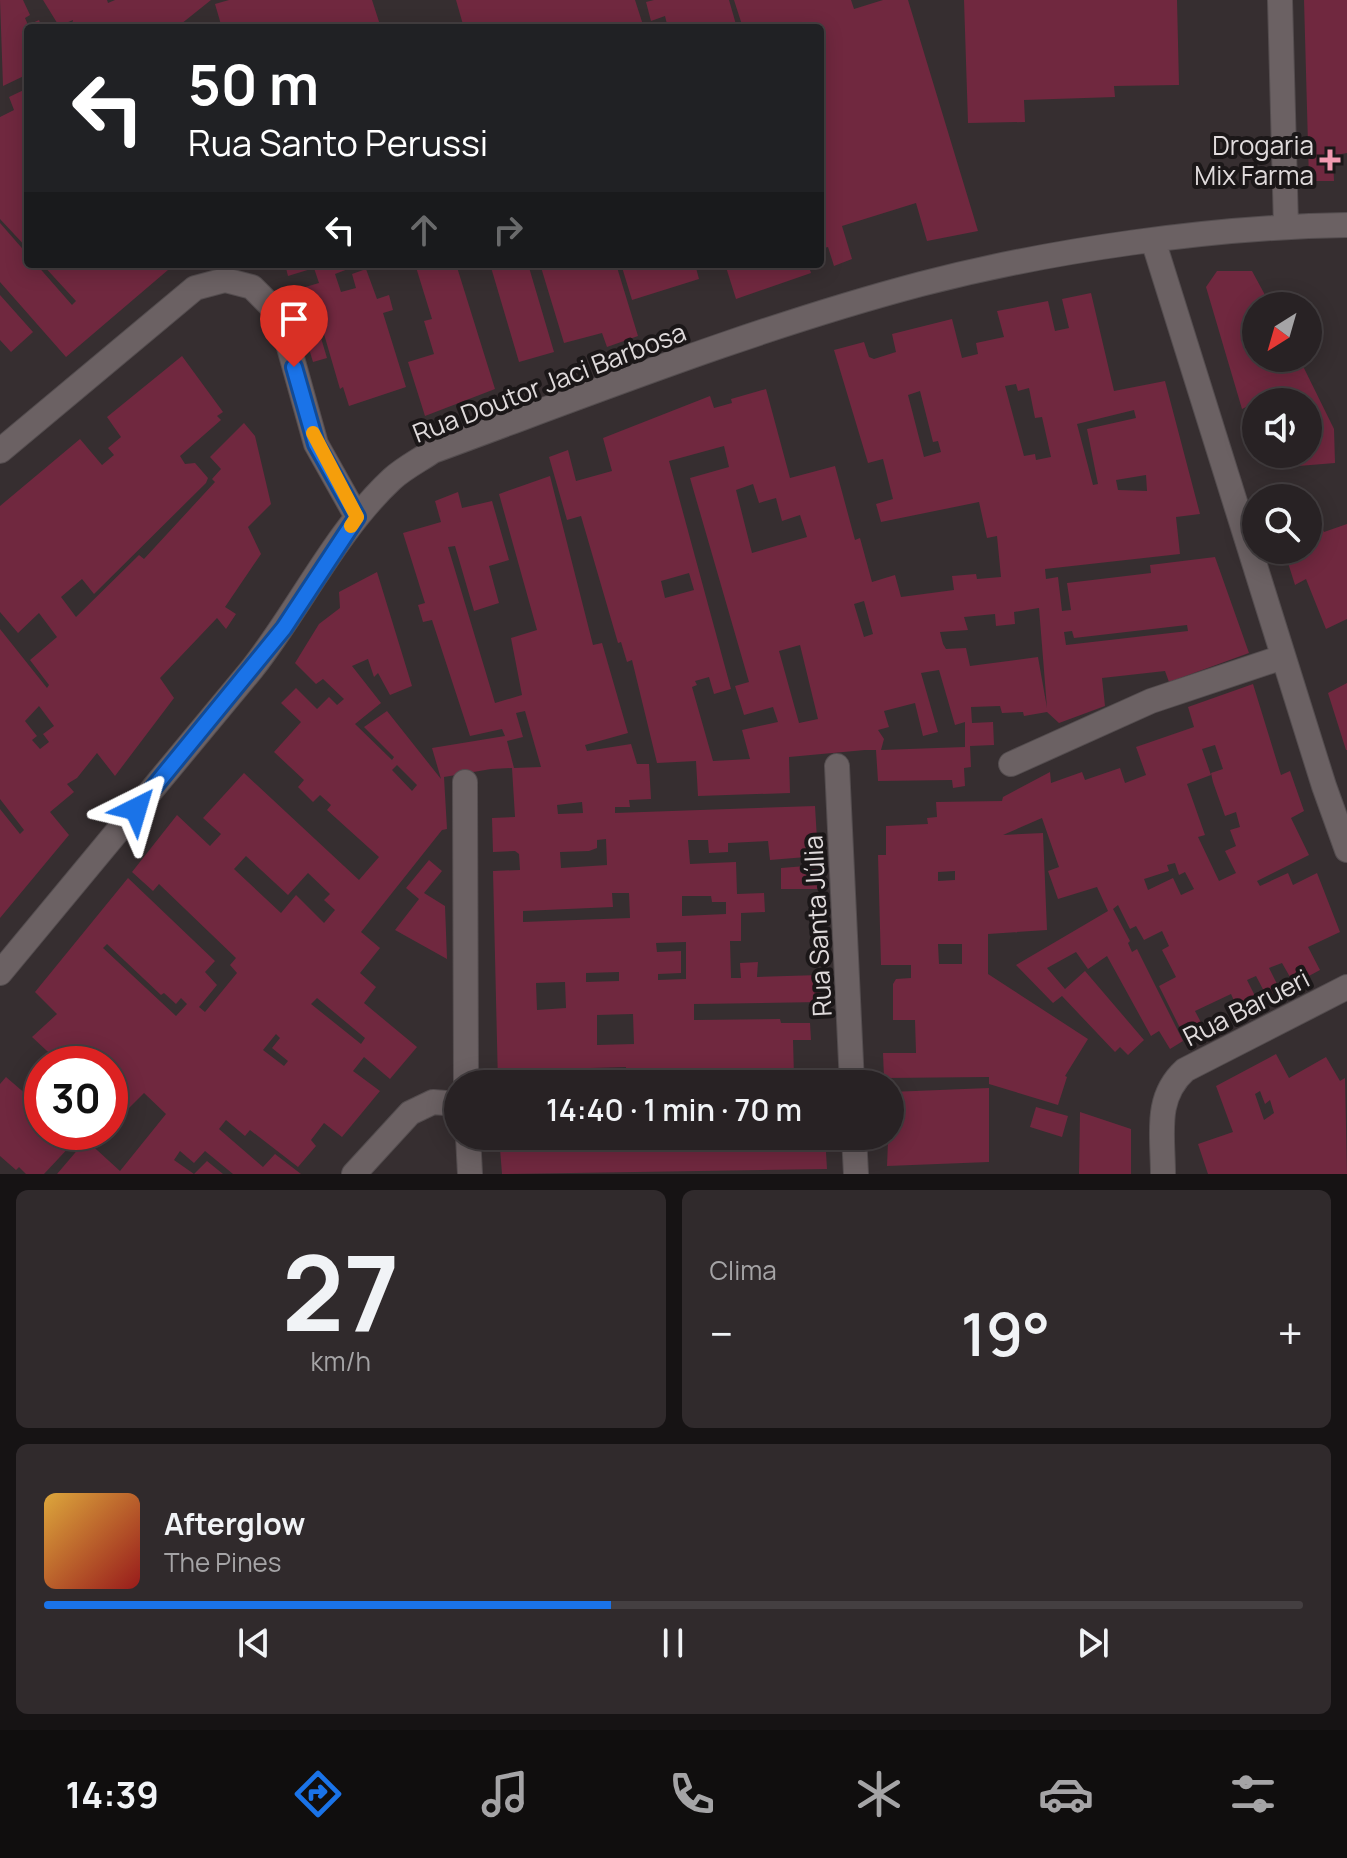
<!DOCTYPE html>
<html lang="pt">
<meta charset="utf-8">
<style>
:root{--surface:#282224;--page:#302a2c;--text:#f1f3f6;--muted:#a5a4a6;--line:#443f41;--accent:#1a73e8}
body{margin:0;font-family:Manrope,sans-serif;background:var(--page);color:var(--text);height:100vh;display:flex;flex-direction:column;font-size:30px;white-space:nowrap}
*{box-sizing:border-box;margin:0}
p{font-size:26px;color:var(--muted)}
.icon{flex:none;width:44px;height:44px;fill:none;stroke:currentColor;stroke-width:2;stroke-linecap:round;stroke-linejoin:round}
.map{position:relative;height:1174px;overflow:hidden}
.sheet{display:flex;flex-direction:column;gap:16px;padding:16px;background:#161314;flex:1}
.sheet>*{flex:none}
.guide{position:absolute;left:24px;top:24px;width:800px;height:244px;border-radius:8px;box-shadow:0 4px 20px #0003,0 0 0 2px var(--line);background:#202124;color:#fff;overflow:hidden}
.needle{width:52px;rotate:217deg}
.tools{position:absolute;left:1242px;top:292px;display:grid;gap:16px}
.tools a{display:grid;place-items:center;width:80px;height:80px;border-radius:50%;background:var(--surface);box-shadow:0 4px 20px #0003,0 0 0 2px var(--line);font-size:40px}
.speed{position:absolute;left:24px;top:1046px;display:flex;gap:16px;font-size:40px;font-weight:700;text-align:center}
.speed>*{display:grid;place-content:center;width:104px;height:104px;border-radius:50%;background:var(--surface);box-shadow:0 4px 20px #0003,0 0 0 2px var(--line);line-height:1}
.speed .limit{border:12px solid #d22;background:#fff;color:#111}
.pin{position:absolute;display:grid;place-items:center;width:68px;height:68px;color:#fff;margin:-82px -34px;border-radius:50% 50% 50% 0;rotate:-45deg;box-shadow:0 0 8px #0007}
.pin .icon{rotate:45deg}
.me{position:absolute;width:88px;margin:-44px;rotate:40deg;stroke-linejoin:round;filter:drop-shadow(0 0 6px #0008)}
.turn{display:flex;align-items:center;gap:28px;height:168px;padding:0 32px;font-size:36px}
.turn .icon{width:104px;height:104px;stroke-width:2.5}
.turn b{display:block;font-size:56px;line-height:68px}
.lanes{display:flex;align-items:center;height:76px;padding:0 32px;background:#0003;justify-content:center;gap:40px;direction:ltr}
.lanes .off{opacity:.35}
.big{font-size:60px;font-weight:600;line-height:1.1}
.sheet .widget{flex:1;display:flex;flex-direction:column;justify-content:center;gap:12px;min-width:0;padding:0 28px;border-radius:12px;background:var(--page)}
.sheet .dial{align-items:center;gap:0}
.dial b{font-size:104px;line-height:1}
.song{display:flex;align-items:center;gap:24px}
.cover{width:96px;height:96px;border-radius:12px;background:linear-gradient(135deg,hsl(40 70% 55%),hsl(0 70% 35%))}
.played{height:8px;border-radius:4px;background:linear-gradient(90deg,var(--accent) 45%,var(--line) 45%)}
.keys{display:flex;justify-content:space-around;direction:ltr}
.heat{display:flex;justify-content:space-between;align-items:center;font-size:44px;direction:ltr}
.sheet .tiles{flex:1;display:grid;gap:16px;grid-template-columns:1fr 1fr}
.widget:last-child{grid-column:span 2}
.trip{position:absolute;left:444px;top:1070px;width:460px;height:80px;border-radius:40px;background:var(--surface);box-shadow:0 4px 20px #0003,0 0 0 2px var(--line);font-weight:600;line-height:80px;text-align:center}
.menu{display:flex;height:128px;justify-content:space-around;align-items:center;background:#100e0e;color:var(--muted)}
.menu .icon{width:56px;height:56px}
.menu .active{color:var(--accent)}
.menu b{font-size:36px;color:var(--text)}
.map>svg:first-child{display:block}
.building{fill:#70283f;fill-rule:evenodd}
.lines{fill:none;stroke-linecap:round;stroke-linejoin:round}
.street-casing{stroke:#544d4f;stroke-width:26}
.street{stroke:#6b6163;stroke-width:24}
.route-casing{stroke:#114b97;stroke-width:20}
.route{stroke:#1a73e8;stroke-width:14}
.slow{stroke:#f59e0b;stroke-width:14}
.poi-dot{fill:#f29ab0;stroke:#1b1718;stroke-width:3}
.labels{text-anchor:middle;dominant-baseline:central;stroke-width:8;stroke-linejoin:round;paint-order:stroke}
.poi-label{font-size:26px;fill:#dfdadb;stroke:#1b1718;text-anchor:end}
.street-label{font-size:26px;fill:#dfdadb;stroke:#1b1718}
</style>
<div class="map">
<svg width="1347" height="1174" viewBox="0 0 1347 1174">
<rect width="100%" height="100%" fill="#362e30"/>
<path class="building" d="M0,0H23L30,15L25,18L28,25L39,20L42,28H28V74L3,86Z
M43,0H107L108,3L115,0H211L176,28H71L73,20L59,26Z
M229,0H372L381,28H222L215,4Z
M456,0H635L644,28H464Z
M654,0H729L737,28H668L665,16L651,21L646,2Z
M734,0H851L854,9L883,0H908L978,231L927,241L916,203L842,226L852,259L834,266L828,247L820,249V28H743Z
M964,0H1177L1179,85L1114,86L1115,97L1024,100L1025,122L968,123Z
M1304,0H1347V153L1336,155L1333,160L1334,181H1309Z
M28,88V249L0,219V117L14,110L9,97Z
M0,223L28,255V264H36L72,305L76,301L42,264H175L66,357L0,282Z
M285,264H361L335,274L341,292L356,288L352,274L366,269L377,299L389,295L393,310L383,313L406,387L349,406L343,387L340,389L317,310L310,312L302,288L319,283L314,268L288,276Z
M415,264H456L495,389L425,416L408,362L434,354L424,321L432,319Z
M490,264H528L554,352L519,362Z
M540,264H616L638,336L607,347L602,333L564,343Z
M621,264H695L699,279L632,300Z
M725,264H808L811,273L736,299Z
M1217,271H1252L1271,306H1256V358H1299L1334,429L1335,463L1274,468L1273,454H1308V402H1256V418L1250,405L1242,409L1206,287Z
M1091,293L1114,391L1165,381L1200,514L1176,517L1180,554L1045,569L1046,579L1058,577L1062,611L1071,610L1067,583L1151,573L1150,565L1215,557L1249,653L1169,682L1165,671L1102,678L1105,706L1059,723L1047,712L1024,716L1023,712L1002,713L1000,706L971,707L972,723L993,722L994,745L970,746L971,767L964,768L965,786L953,788L952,780L878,781L876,750H865L789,757L790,793L698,796L696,761L657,763L632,660L627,662L621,642L618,643L581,516L567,520L549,457L568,450L576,481L612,471L603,438L710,396L714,408L732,403L731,399L766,389L790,478L835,466L855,540L860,538L872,582L895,575L901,597L954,590L952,576L976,574L977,579L1001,577L997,536L987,538L979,502L881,522L876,504L893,499L883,459L868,463L834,350L864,342L869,357L874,359L896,352L892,334L952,319L962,358L978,354L976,343L1004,337L997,311L1048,301L1055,331L1069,328L1062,299ZM1016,384L1018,391L1029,388L1035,418L1042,417L1051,457L1036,460L1035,454L1024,456L1005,386ZM920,391L933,442L938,441L941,452L924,457L908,395ZM1134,410L1136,418L1087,429L1098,484L1093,485L1077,424ZM724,446L729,467L690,478L749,682L735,686L744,715L773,707L778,722L742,730L750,759L713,761L692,687L697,685L695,681L709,677L714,694L731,689L669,461ZM1146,475L1147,491L1118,490L1116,480ZM753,484L759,503L776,498L782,521L800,515L807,537L752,553L736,490ZM689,573L694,590L665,598L661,581ZM864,601L873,634L864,637L854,604ZM1039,608L1047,708L1038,657L970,666L966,648L946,649L943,644L940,632L968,630L964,617L995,614L996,626L1015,624L1014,612ZM1187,625L1188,631L1066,645L1064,632L1072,631L1074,638ZM800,645L818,719L799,723L779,651ZM939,670L955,725L965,722V747L881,750L884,739L878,730L889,727L884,711L915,703L923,736L938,732L921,673Z
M0,295L33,332L11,352L0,340Z
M321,338L327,358L313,362L307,342Z
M182,356L223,412L217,416L221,420L180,456L185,464L195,463L208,478L206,483L94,594L82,579L61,597L76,617L139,555L144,559L215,482L212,479L221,469L210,457L244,423L255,436L271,504L248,527L261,554L225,607L236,614L226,629L217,618L160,678L174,698L115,776L97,753L77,778L67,784L74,792L50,812L69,835L0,918V809L20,834L24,830L0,799V629L47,688L49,685L30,660L57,637L39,613L18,633L0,612V506L80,439L102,465L114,455L108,448L121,437L107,417ZM39,706L54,726L43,734L49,742L40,749L32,740L37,736L25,721Z
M550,476L593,645L602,643L628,733L585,745L587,751L631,744L637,764H649L651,799L629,800L630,807H615V813L815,806L818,856L770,860L768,841L728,843V852L709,853L708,840H688L690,864L736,862L737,894L764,893L765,912L741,913V941H730L731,978H741L740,963L758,962L757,977L820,975L821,1002L694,1004V1020L780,1019L781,1023H810L811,1040H793L794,1076L735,1078L736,1075L691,1073V1084H626V1067L591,1068L601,1084H498L493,871L520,870L519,854L515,851L493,852L492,818L515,817L512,768L491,769L444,777L447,829L442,830L361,932L380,948L360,973L376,987L364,1003L417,1047L390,1079L364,1057L353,1071L380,1091L342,1137L324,1123L311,1140L316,1146L298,1167L250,1130L245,1136L226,1120L219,1129L263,1167L275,1154L301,1174H233L205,1151L194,1163L180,1151L174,1160L194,1174L207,1161L223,1174H57L86,1140L120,1171L166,1114L144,1093L113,1124L110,1121V1064H61L32,1037L57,1014L35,992L128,878L215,961L205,972L217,985L199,1007L205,1012L237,973L230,965L236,958L159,884L153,891L132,872L177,815L210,846L221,834L203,818L244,773L359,880L379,857L327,810L331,805L320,795L313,802L298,787L304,780L274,752L301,722L281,703L296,688L317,709L329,697L337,705L344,699L323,679L316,684L295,663L319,624L340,608L339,592L377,572L412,686L390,695L378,673L374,677L368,659L352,666L381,703L355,724L392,760L394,757L364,727L387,711L441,779L432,748L505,736L502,729L470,736L432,620L423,622L418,605L425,603L403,533L441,522L435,501L458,492L462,508L492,501L509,560L489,566L499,603L474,611L455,546L448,547L495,703L522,695L511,638L537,630L499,494ZM525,711L541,767L514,768L507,741L523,737L516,713ZM397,765L417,785L412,791L392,770ZM582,802L583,813L558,814L557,805ZM606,839L607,865L561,868L560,852L589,851L597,848V840ZM246,856L288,895L308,873L330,894L324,900L335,910L324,923L296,895L281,913L234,869ZM612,893H629L630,918L523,922V911L613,907ZM682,896H711L712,902H726V914L682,916ZM686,942V979L658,980V974L681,973V951L657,952L656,943ZM107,944L161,995L164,993L176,1004L181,998L187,1004L176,1016L103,948ZM619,972V981L586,982V973ZM565,982L566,1008L537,1010L536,983ZM317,998L365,1038L361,1044L311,1004ZM633,1014L634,1044L597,1045V1015ZM276,1034L280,1038L272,1048L288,1061L284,1066L263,1050Z
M1316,516L1324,532L1347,524V619L1326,629L1306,579L1295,585L1284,550H1308V521Z
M1347,683V750H1346L1328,693Z
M1253,684L1281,775L1290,771L1304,811L1291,818L1309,855L1257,881L1260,886L1288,873L1293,885L1317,873L1340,932L1308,947L1320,970L1294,984L1282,963L1269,968L1280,990L1267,997L1256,976L1247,980L1258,1002L1239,1012L1231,994L1195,1011L1205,1030L1186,1040L1159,986L1176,977L1162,950L1169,946L1162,931L1144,940L1136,926L1130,929L1118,905L1113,909L1130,941L1128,943L1132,952L1137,949L1183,1041L1170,1049L1159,1031L1151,1036L1107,956L1088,969L1076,952L1047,968L1065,989L1085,971L1144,1040L1128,1055L1120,1047L1115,1052L1062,996L1053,1003L1016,965L1108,911L1097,887L1058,899L1048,871L1059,867L1042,818L1003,835L1043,833L1047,930L988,934V974L1088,1039L1065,1076L1067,1077L1058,1105L989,1084V1077L884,1078L883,1053H916L915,1020H893V984L896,979L911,978V965H881L878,855H886V826L928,824L927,818L937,817L936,802L1002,801L1003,797L1050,772L1051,783L1082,772L1085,780L1120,768L1125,783L1146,775L1136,747L1194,727L1188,707ZM1215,745L1223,769L1211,773L1213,782L1225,816L1236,812L1240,827L1230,830L1236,846L1225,851L1236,873L1219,881L1198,837L1205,835L1187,784L1211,775L1202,749ZM1175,863L1179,875L1185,872L1194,889L1181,895L1173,878L1148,890L1144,879L1169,871L1167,865ZM955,871V880L938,881V872ZM938,944H962V964H939Z
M429,860L442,871L424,893L445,906L447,959L395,930L419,899L406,888Z
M818,865V889H781V868Z
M1276,1054L1289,1078L1326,1057L1340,1081L1345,1078L1347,1174H1208L1198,1144L1233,1132L1216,1086ZM1260,1091L1265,1104L1270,1100L1274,1113L1264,1120L1255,1094Z
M6,1077L42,1108V1132H61L73,1143L44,1174H26L19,1167L16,1170L0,1156V1084Z
M989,1088V1162L887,1166L890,1092Z
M1036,1107L1068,1116L1062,1137L1030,1127Z
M1080,1112L1131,1129V1174H1079Z
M499,1136H825L827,1169L502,1174Z"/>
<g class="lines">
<g class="street-casing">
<path id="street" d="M1280,0L1286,226
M1153,240L1324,786L1347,850
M0,451L195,288L225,280L252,287L280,315L316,444L357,517
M1011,764L1151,701L1283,657
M837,766L852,1084
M465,782L466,1084
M0,973L252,669C300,608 335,532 392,479C404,468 420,460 433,451C594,392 755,328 921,284C1052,250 1212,227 1347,225
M468,1136L470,1174
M854,1136L856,1174
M354,1174L410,1113L433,1102L458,1104
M1163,1174C1163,1135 1154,1098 1185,1070L1347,987"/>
</g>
<use href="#street" class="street"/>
</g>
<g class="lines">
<g class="route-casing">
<path id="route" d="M136,809L284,628L357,517L316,444L294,367"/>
</g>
<use href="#route" class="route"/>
<path class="slow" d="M313,433L357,517L351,526"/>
</g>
<path class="poi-dot" d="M1326 148h8v8h8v8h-8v8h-8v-8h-8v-8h8z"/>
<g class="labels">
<g class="poi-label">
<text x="1314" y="145">Drogaria<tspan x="1314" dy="30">Mix Farma</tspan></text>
</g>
<g class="street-label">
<text transform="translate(549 382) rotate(-21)">Rua Doutor Jaci Barbosa</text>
<text transform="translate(817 926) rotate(-93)">Rua Santa Júlia</text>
<text transform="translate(1246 1007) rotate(-27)">Rua Barueri</text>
</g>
</g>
</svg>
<div class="tools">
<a><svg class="needle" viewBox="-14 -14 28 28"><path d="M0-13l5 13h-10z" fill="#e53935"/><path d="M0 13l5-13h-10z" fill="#a5a4a6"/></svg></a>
<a><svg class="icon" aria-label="sound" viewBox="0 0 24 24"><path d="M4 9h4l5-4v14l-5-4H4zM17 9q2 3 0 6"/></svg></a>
<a><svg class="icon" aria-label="search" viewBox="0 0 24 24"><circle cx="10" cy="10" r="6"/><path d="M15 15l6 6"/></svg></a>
</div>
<div class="speed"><div class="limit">30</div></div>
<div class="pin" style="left:294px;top:367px;background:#d93025"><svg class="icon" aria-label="arrive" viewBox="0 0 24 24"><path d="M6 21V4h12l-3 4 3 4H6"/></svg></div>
<svg class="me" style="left:136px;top:809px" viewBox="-20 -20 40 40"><path d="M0-17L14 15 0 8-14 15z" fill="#1a73e8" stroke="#fff" stroke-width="4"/></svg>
<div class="trip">14:40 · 1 min · 70 m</div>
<div class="guide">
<div class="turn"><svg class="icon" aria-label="left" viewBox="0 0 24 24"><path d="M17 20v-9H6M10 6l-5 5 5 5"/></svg><div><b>50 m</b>Rua Santo Perussi</div></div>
<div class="lanes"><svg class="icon" aria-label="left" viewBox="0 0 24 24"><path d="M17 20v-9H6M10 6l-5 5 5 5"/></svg><svg class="icon off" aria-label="ahead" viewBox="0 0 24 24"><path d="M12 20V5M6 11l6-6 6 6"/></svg><svg class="icon off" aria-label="right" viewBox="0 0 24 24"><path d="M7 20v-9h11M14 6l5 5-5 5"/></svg></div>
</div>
</div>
<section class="sheet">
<div class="tiles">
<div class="widget dial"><b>27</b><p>km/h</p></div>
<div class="widget"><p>Clima</p>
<div class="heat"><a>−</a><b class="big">19°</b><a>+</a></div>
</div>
<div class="widget">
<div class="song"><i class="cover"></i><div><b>Afterglow</b><p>The Pines</p></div></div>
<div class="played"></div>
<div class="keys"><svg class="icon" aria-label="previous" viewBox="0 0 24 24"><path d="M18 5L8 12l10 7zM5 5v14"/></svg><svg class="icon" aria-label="pause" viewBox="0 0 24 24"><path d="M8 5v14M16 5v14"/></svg><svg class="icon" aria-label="next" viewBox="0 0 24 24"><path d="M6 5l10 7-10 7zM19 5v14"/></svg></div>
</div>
</div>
</section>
<nav class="menu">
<b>14:39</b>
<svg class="icon active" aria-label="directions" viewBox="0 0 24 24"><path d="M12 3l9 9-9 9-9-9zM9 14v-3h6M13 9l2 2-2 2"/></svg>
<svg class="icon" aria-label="music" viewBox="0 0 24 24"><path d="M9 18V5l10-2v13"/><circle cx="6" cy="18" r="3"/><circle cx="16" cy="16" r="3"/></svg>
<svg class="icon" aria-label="phone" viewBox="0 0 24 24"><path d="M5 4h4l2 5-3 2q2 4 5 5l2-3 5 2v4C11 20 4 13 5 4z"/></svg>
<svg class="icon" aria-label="climate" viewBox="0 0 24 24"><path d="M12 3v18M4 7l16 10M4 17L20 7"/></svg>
<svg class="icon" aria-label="car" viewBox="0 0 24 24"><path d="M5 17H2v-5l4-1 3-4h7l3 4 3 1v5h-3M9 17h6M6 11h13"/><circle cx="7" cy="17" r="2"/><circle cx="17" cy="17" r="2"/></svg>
<svg class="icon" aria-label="filters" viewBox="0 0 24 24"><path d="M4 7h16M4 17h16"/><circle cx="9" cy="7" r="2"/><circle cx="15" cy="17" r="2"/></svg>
</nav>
